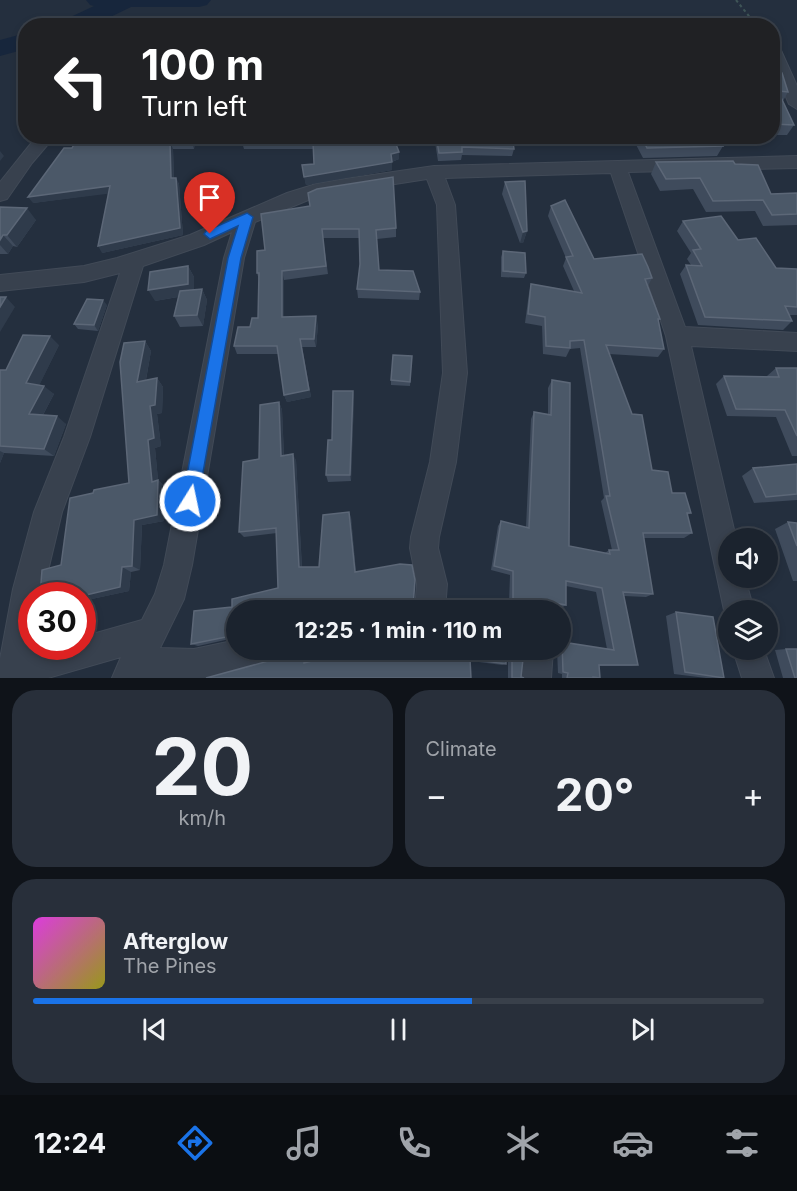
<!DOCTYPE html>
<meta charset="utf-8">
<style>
:root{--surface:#1b232e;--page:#282f3a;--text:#f1f3f6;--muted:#a0a4aa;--line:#39404a;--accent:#1a73e8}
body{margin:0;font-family:Inter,sans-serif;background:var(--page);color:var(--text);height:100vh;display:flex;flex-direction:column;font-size:22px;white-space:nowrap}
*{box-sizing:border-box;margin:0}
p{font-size:20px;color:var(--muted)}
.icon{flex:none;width:33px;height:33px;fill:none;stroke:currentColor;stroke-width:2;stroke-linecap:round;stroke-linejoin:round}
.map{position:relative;height:678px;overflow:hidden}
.side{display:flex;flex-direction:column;gap:12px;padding:12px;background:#0f1319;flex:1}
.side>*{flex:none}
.hud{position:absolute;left:18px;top:18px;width:762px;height:126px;border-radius:24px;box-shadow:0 3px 9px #0003,0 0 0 2px var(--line);background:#202124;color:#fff;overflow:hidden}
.tools{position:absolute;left:718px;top:528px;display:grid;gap:12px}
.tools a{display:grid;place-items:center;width:60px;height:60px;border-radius:50%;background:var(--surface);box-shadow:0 3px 9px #0003,0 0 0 2px var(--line);font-size:30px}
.speed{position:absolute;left:18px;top:582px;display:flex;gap:12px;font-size:30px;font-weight:700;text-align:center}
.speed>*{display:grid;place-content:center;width:78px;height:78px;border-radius:50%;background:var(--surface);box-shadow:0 3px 9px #0003,0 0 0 2px var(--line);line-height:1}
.speed .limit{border:9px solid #d22;background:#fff;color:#111}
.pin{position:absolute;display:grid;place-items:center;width:51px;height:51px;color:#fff;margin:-62px -26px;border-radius:50% 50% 50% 0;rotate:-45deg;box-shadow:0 0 6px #0007}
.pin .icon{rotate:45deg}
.me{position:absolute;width:66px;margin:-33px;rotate:10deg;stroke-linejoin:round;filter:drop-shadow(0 0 4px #0008)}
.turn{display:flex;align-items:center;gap:21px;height:126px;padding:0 24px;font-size:27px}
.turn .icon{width:78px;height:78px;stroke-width:2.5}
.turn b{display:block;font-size:42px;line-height:51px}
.big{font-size:45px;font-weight:700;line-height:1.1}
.side .widget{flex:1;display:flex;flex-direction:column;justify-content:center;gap:9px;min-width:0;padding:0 21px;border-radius:24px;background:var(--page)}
.side .dial{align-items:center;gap:0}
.dial b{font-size:78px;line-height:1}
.song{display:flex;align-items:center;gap:18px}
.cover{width:72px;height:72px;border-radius:9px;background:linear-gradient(135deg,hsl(300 70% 55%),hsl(60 70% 35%))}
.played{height:6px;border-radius:3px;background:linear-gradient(90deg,var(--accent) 60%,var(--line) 60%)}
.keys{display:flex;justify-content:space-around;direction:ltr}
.heat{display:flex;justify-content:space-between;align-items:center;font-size:33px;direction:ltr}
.side .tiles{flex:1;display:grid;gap:12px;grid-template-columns:1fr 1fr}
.widget:last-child{grid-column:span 2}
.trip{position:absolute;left:226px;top:600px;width:345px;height:60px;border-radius:30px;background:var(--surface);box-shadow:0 3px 9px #0003,0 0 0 2px var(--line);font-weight:700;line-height:60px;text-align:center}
.tab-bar{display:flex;height:96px;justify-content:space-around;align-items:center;background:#0b0e12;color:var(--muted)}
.tab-bar .icon{width:42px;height:42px}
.tab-bar .current{color:var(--accent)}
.tab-bar b{font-size:27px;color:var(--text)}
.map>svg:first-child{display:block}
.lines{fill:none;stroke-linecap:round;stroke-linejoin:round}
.river{fill:#17263c;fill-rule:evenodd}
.minor-casing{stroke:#414a57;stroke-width:2}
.path{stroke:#3f5557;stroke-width:2;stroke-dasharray:3 3;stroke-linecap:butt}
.minor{fill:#38414e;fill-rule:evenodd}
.wall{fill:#3f4b5c}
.shaded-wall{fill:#2f3b4b}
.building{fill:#4b5868;stroke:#5c6777;stroke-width:1.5}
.route{fill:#1a73e8;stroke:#114b97;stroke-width:1.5}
</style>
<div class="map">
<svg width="797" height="678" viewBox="0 0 797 678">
<rect width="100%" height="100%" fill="#242f3e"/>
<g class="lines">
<path class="river" d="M86,0H211L207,5L199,7H131L92,26H59L62,21L94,6L90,5Z
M26,33V49L0,56V40Z"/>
<g class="minor-casing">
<path id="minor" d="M772,42L779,46L797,86V109L789,104L772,64Z
M37,136H55L32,163L7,199L0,201V182Z
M797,156V168L628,172L685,327L797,333V351L691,346L736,538H729V578H745L754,610H729V621L724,610L666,336L611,173L445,178L455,205L467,373L456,462L439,537L438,548L447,584L445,610H415L417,584L410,548L411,537L430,462L443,373L437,205L427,179L318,196L255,222L244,258L192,565L184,599L160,648L194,649L237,640V650H278L274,661L207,678H112L121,657L48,678H0V659L13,589L34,512L64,437L120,273L84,282L0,291V275L84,266L117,258L190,235L287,193L316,184L345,179L434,166ZM232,232L224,258L164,565L155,594L142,620L82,637V646H48L33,651L32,596H42L62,512L90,437L143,266L204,245Z
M522,650H553L551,678H519Z
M733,650H764L774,678H742Z"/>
</g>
<path class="path" d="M736,0L757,26"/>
<use href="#minor" class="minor"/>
</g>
<path class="wall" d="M772,72L788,92L783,101L794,125L787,135H772Z
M196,136L194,149H173L174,178H176L179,184L183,235L102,253L108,193L33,203L72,148Z
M240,136H398V146H397L399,159L392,162V170L306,185L302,165L314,164L313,149H244Z
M434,136H512L514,149L512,156L462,155L461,160L441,161H438Z
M634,136H738L736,140L721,141L723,146L717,156L643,158L633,139Z
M656,162L735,164L771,194L797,193V225L763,226L755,211L706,212L693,189L660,191L651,174Z
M505,182L527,231L523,243H520L502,194Z
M551,206L594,259L652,278L648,286L660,319L658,322L664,349L658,357L609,354L652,470L691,513L687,515L692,533L684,538H644L653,594L646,597L624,596L638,665L631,666H599L600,678H562V674L558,673L557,650H561V643L607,649L596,592L566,586V605L561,608L538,604L534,607L509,603L510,575L491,570L498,526L501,521L526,527L531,419L534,412L548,414V388L552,380L569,546L605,553L609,550H612L601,501L604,498L580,348L570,349L566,357L543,354L542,326L525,323L529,293L531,284L574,291L563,266L566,258L548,216Z
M0,207L36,220L17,247L13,246L8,254H0Z
M261,214L396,228V237L377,239L379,270L420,292L419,300L358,298L357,289L360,264L359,238H323L328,274L284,280V317L318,325L316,347H302L311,397L287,402L284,395L278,354H237L234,346L258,318L259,280L257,273L265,250Z
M683,221L738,240L776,268L797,269V315H789L792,321L783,330L698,325L680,274L686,265H691L687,259L691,253L677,231Z
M503,251L526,273L524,278L501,277V257Z
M188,266L194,277V290L202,289L207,300L203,326L180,327L174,316L178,297L155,301Z
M107,305L98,331L78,329L74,324Z
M145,341L151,351L146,380L157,378L163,387L162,413L157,414L161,446L155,448L158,480L165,487L164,521L142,525L140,570L131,572L129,591L87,600V614L82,616V596L61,565L93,493L129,483Z
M59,345L39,385L54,394L43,415L66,424L54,456L4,453L0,463V370H6Z
M412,356L410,386L391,385V380Z
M776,368H797V456H792L776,417L727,416L716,384L724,376L768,377L767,376Z
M353,391L354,399L351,481L328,482L326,475Z
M279,402L282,410L284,455L296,460L302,567H319L351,517L356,572L237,610V647L234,646V638L198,646L191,644L232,607L278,588L277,533L244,537L239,532L259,459Z
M797,464V500L754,503L742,476L753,468Z
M788,522L797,523V581H793L775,529Z
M676,612L724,678H706L674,674L666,616Z
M786,649L797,678H783L775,650Z
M275,650H306L307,662L506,650V664L502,665L471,661V678L272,660Z
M508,650H524L521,677L524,678H508Z"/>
<path class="shaded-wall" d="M192,136H196L194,149L192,142Z
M170,142L173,149L174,185L171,178Z
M0,151L4,156L0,161Z
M399,152V159L391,162V154Z
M392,162V170L306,185L304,177Z
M176,178L179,184L183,235L102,253L98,246Z
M110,186L114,193L33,203L28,197Z
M27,208L36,220L17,247L7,235Z
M527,231L523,243H520L523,232Z
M3,235L13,246L8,254L0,245V240Z
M188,266L194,277V294L155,301L148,290Z
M282,271L284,280V325L282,317Z
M202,289L207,300L203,326L197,315Z
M6,297L15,307L0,332V307Z
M103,300L107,305L98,331L94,325Z
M316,316L318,325L316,347L314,339Z
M50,336L59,345L36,392L26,383Z
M300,339L311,397L287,402L284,395Z
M145,341L151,351L144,390L137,382Z
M157,378L163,387L162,413L157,414L161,446L155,448L158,480L165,487L164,521L142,525L140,570L132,566L134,520L152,482L148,440L150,406Z
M44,386L54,394L39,422L29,414Z
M353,391L354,399L351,481L350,475Z
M279,402L282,410L284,462L281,456Z
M57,416L66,424L54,456L44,449Z
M0,451L4,453L0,463Z
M293,454L296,460L302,571L299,567Z
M349,512L351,517L356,576L355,572Z
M122,567L131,572L129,591L87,600V614L82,616V596Z
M303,650H306L307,664L304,663Z"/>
<path class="building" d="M772,72L782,73L788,92L778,91L794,125L772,124Z
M79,136H192V142H170L171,178H176L180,228L98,246L110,186L28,197L64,148H72Z
M242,136H398V138L394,139L399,152L391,154L392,162L304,177L302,165L314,164L313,142H241Z
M436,136H512L514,149L462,147V152L442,153H439Z
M641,136H718L723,146L647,148Z
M733,161L735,164L758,165L771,194L797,193V214L772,215L763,200L713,201L700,178L666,179L656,162Z
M393,177L396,228L376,230L379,270L413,271L420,292L357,289L360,264L359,229H322L326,266L282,271V317L316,316L314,339H300L309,390L284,395L277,346H234L238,327H250L252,318H258L259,273H257V251L265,250L261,214L310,206L308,193L317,189Z
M525,181L527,231L523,232L505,182Z
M565,200L594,259L642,254L648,267L652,278L645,279L660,319H658L664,349L606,345L632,414L642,415L652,470L668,472L672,493H685L691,513H687L692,533H643L653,594L623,592L638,665H599L600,678L593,677V678H567L568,673L563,672L562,642L614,650L602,588L566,581V605L538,600V604L513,600V571L494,566L501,521L529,528L534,412L551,415L552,380L570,383L569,546L610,554L609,550H619L606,496H610L584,340L570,341V348L546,346L545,317L528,314L531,284L582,293L566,257L573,256L551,206Z
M0,207L27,208L7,235H3L0,240Z
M721,216L738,240L756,238L776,268L797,269V307L785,306L792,321L705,317L686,265L702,266L693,250L701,249L683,221Z
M503,251L525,253L526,273L503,271Z
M188,266V284L148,290L150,272Z
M202,289L197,315L174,316L180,291Z
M0,297H6L0,307Z
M87,299L103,300L94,325L74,324Z
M23,335L50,336L26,383L44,386L29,414L57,416L44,449L0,446V370H6Z
M145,341L137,382L157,378L155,405L150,406L154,438L148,440L152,482L158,480L157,515L134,520L132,566L122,567L120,587L82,596H40L42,570L61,565L70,498L93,493L94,490L129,483L120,362L124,343Z
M393,355L412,356L410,382L391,380Z
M776,368H797V436L785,410L736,409L724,376L779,377Z
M333,391H353L350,475H326L328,440H332Z
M279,402L281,456L293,454L299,567H319L323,515L349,512L355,572L400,564L412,565L415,580L413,607L416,609H425V610H237V646H234V638L231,636L191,644L194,611L232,607V599L278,588L276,528L239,532L243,462L259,459L260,405Z
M797,464V494L766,497L753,468Z
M788,522L797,523V546Z
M676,612L713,617L724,678L685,672Z
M786,649H797V678H795Z
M275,650H303L304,663L354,650H506V664L470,659L471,678H206L272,660Z
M512,650H524L521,677L524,678H512Z"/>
<path class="route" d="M247,213L253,217L241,258L198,501L196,506L190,509L184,506L182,501L228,258L238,226L210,239L204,234L206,231Z"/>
</svg>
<div class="tools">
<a><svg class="icon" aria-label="sound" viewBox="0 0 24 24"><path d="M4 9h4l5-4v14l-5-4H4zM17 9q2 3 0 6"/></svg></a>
<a><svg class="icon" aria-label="layers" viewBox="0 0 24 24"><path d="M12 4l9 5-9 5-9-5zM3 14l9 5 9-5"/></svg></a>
</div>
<div class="speed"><div class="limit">30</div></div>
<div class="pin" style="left:210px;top:234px;background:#d93025"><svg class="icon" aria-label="arrive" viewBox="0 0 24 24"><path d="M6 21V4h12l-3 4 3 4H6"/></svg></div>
<svg class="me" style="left:190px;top:501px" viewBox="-20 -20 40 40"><circle r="17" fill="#1a73e8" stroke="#fff" stroke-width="3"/><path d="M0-11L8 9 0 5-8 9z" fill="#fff"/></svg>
<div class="trip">12:25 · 1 min · 110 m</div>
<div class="hud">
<div class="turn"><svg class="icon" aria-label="left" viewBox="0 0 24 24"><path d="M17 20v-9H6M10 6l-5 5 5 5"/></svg><div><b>100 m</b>Turn left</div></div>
</div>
</div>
<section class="side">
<div class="tiles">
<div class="widget dial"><b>20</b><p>km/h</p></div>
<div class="widget"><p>Climate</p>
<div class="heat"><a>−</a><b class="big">20°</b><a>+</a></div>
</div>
<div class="widget">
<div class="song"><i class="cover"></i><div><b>Afterglow</b><p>The Pines</p></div></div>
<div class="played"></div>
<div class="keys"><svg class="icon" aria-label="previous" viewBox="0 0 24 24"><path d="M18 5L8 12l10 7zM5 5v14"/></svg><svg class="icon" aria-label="pause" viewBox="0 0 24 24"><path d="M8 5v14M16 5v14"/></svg><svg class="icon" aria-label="next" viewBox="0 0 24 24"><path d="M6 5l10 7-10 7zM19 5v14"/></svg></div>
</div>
</div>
</section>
<nav class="tab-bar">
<b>12:24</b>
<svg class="icon current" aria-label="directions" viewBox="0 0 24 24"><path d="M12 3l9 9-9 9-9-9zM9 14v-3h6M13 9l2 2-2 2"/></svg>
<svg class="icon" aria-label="music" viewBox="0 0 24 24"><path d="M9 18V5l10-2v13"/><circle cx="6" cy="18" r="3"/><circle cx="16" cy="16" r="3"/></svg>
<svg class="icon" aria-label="phone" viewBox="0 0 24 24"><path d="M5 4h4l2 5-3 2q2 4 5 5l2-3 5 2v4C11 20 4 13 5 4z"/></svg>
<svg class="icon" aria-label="climate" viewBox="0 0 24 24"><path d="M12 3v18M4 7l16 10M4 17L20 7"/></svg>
<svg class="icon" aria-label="car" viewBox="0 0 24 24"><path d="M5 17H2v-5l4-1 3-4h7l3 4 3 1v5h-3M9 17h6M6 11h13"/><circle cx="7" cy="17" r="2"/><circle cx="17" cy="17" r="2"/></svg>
<svg class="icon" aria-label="filters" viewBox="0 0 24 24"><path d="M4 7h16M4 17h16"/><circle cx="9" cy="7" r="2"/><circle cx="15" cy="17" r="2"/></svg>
</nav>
